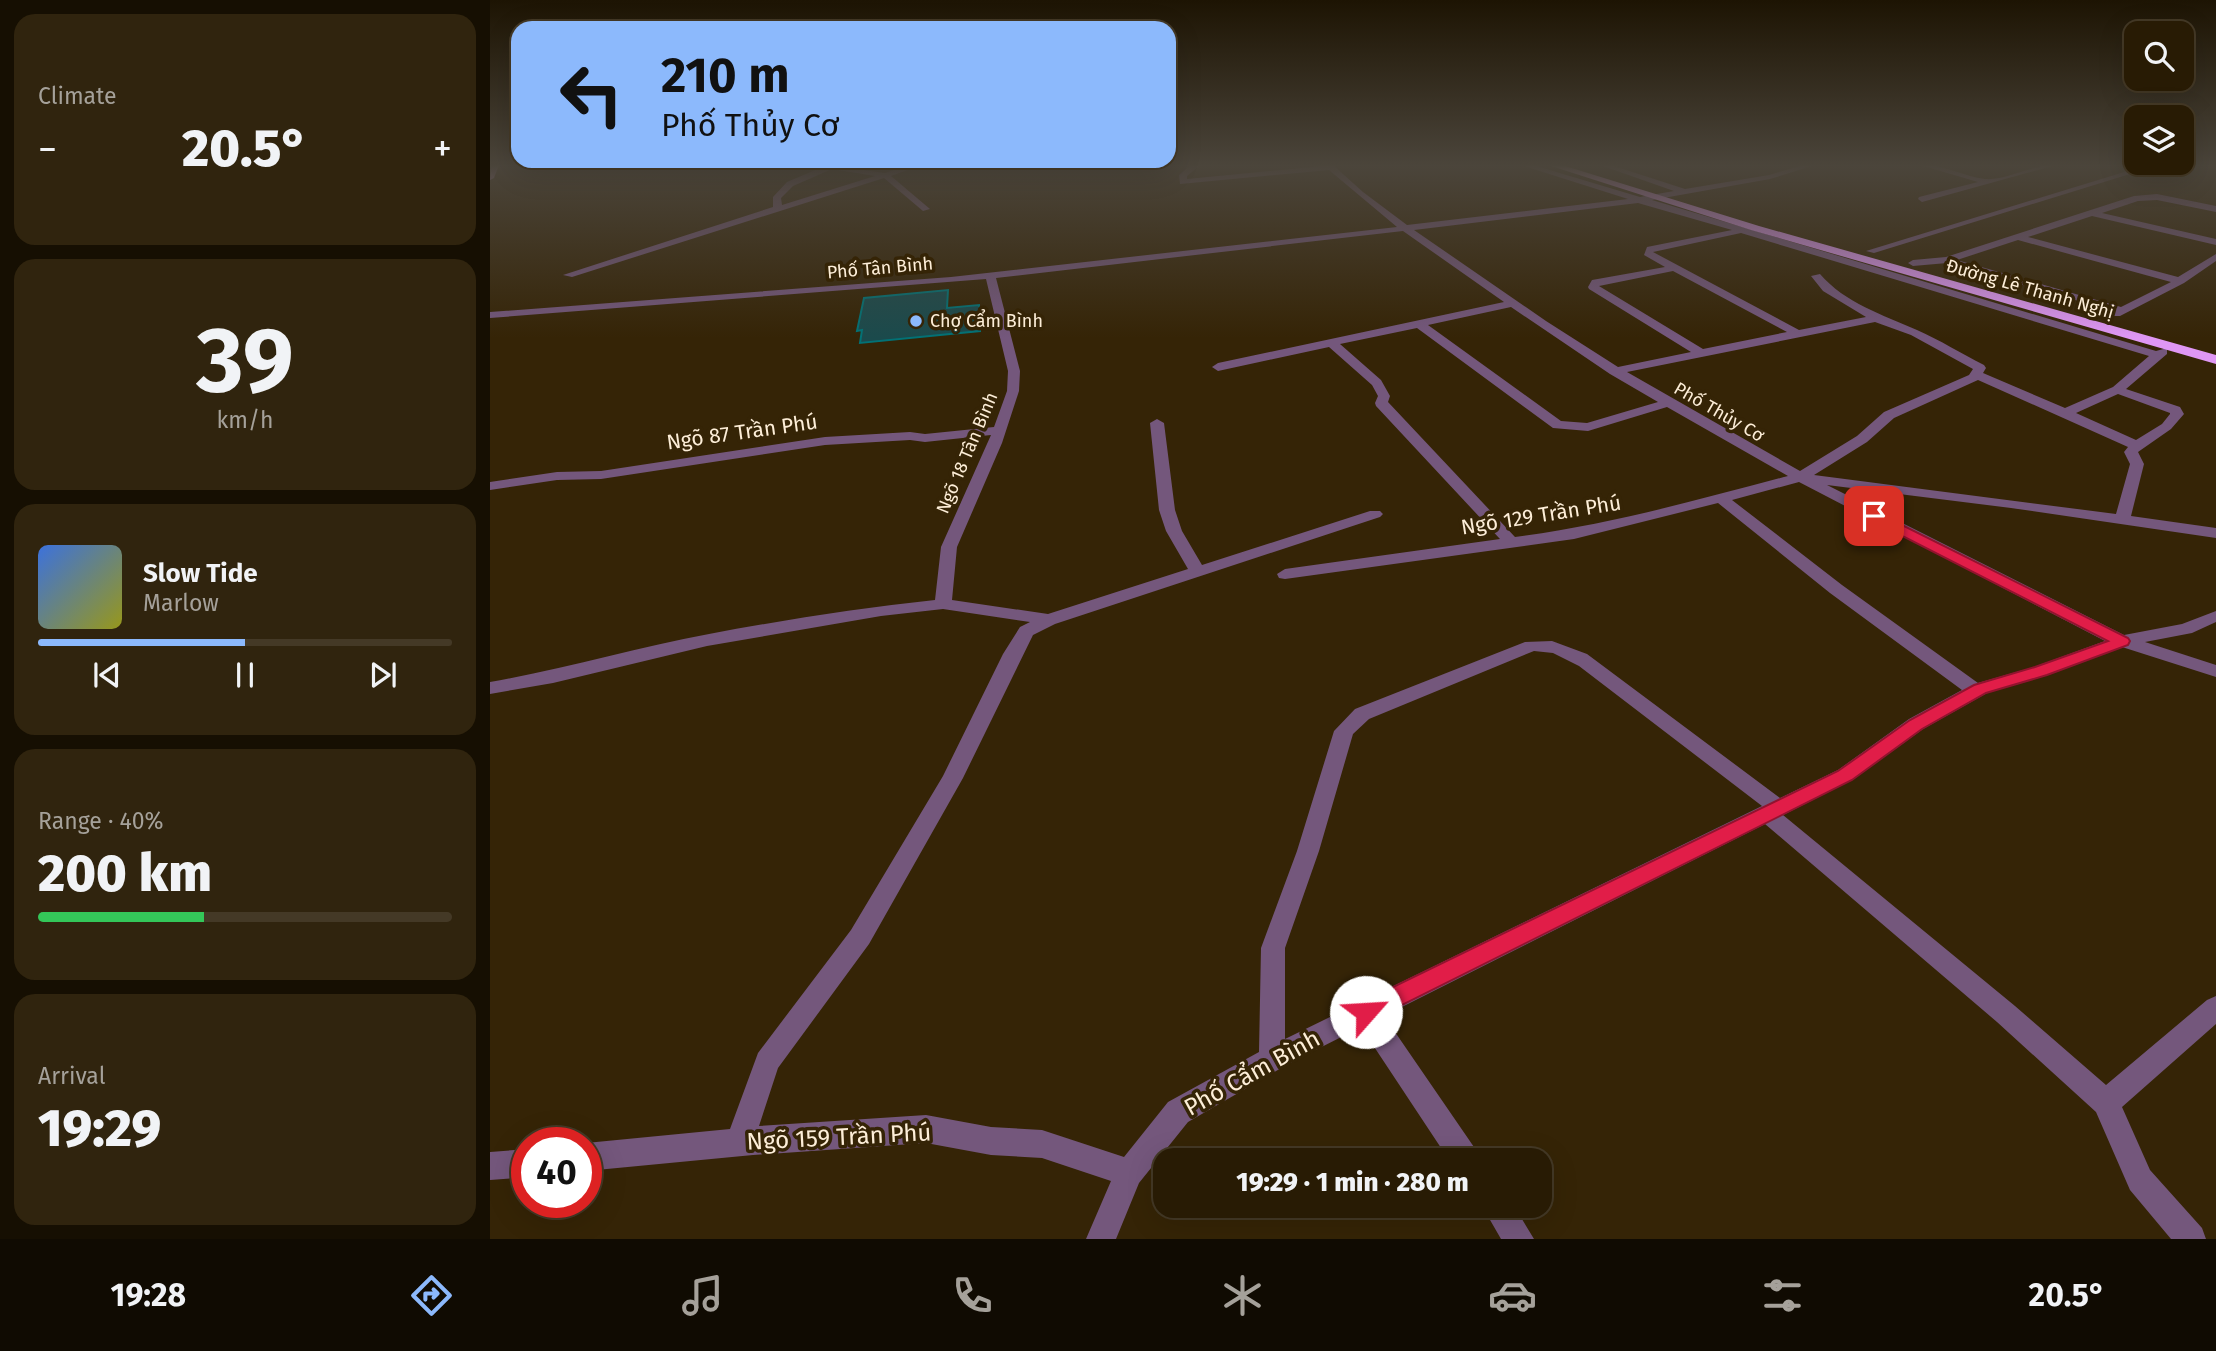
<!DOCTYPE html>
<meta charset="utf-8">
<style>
:root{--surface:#281b04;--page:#30240e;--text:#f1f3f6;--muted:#a5a19a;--line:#443926;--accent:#8cb9fc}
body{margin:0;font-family:"Fira Sans",sans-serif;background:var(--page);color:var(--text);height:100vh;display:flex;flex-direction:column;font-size:26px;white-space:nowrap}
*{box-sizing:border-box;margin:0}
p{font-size:23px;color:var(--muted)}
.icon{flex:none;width:38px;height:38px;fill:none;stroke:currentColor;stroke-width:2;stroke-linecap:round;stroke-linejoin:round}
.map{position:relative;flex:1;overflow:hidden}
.details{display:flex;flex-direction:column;gap:14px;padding:14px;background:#160f02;width:490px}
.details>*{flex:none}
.top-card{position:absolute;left:21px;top:21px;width:665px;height:147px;border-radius:21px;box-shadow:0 7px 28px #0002,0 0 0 2px var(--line);background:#8cb9fc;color:#111;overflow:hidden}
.buttons{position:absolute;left:1634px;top:21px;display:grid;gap:14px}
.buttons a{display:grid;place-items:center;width:70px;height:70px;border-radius:14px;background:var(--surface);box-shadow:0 7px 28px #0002,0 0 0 2px var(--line);font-size:35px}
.speed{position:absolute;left:21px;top:1127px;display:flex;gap:14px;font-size:35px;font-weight:700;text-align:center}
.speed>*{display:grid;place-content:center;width:91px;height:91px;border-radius:50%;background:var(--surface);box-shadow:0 7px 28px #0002,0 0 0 2px var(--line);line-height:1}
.speed .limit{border:10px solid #d22;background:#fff;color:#111}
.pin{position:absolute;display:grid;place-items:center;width:60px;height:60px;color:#fff;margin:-30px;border-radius:14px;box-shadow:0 4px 10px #0006}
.me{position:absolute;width:77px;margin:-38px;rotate:64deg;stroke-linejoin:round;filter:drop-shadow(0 0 5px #0008)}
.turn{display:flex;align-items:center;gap:24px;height:147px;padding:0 35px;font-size:32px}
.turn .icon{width:91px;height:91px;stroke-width:2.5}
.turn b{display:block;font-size:49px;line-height:60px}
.big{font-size:52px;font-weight:800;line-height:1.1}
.details .widget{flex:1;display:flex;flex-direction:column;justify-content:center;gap:10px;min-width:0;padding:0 24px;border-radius:21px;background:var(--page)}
.details .dial{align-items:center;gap:0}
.dial b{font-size:91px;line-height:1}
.song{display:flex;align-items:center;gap:21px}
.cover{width:84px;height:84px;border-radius:10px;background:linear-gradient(135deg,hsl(220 70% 55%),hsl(60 70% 35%))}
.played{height:7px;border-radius:4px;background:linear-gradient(90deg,var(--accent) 50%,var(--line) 50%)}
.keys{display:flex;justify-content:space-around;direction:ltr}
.heat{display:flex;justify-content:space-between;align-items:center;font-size:38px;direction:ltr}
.charge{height:10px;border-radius:5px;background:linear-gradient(90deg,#34c759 40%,var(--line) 0)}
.trip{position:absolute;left:663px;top:1148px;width:399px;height:70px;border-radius:21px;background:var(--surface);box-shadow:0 7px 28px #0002,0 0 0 2px var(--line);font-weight:800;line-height:70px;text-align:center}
.dock{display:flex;height:112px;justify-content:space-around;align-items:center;background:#100b02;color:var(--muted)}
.dock .icon{width:49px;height:49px}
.dock .selected{color:var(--accent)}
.dock b{font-size:32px;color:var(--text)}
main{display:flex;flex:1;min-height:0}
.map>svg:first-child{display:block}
.building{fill:#1b4a4c;stroke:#027175;stroke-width:2}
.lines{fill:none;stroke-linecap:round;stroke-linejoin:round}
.minor{fill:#74577c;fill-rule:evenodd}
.major{fill:#c185d2;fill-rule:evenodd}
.highway{fill:#df97f4;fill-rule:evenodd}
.route{fill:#e11d48;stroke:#92132f;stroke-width:2}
.poi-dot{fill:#8cb9fc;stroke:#352406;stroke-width:2.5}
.labels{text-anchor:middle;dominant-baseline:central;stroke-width:7;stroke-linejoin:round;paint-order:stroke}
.far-street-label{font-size:18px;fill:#fdeed8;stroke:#352406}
.far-poi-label{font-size:18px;fill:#fdeed8;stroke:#352406;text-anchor:start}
.street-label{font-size:21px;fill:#fdeed8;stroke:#352406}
.near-street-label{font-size:24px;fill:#fdeed8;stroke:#352406}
</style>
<main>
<section class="details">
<div class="widget"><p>Climate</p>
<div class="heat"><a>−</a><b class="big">20.5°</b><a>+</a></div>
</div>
<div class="widget dial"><b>39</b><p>km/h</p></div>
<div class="widget">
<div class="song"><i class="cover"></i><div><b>Slow Tide</b><p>Marlow</p></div></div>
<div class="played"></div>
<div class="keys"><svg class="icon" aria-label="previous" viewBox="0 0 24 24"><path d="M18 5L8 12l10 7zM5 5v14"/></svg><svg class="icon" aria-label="pause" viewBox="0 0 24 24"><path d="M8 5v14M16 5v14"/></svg><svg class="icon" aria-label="next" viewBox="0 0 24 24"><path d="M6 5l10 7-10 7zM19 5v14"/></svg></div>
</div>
<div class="widget"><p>Range · 40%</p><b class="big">200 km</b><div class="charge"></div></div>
<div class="widget"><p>Arrival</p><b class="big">19:29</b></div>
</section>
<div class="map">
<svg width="1726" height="1239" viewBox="0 0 1726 1239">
<rect width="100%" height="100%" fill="#352406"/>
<path class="building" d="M458,290L457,308L489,305L490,331L370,343L372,330L367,331L374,298Z"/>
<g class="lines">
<path class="minor" d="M337,165L395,173L419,165H431L401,176L440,209L433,211L394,178L82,277L73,275L283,207V197L297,182ZM342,169L385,176L292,205L291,198L303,186Z
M701,165H710L697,176V179L843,165L873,192L917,225L1138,199L1031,165H1043L1150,197L1184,191L1110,165H1121L1195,189L1279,175L1313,165H1325L1280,179L1162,200L1666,351L1677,348V354L1636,389L1690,407L1694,414L1681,429L1648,452L1654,464L1641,516L1726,528V538L1521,508L1337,485L1634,635L1692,624L1726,611V622L1702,633L1655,642L1726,665V677L1632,647L1558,675L1497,693L1433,729L1362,780L1293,815L1525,1006L1616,1085L1717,1000L1726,996V1024L1632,1107L1660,1170L1712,1228L1716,1239H1681L1640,1190L1606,1112L1507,1022L1275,824L894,1016L986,1150L990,1160H959L871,1027L800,1063L698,1122L649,1183L626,1239H596L621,1181L552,1158L501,1155L436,1143L263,1155L96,1171V1143L240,1129L268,1053L361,930L453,776L513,654L530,627L540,622L453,609L391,616L217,646L63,683L0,694V682C74,669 145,648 219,634C293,620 369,608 445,600L451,547L501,435L435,442L420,440L335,445L111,479L67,480L0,490V482L67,472L111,471L335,437L420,432L435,434L504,427L517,391L518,371L496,279L0,318V312L461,277L907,227L839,170L690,184L689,175ZM1148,203L1242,230L1157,247L1154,255L1175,267L1102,280L1098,287L1099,289L1201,352L1128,367L1056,321L924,230ZM913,231L1014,302L728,363L722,367L728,371L839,347L882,385L888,396L885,403L886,406L1010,539L795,569L787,574L789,578L795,579L1084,539L1228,503L1340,593L1472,690L1419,719L1348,770L1290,798L1097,654L1062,641L1035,642L865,709L844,731L807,851L771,948L769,1052L678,1102L634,1157L552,1130L501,1127L436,1115L269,1126L288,1068L379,944L473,778L543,635L565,624L890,517L893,514L890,511H880L712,565L692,531L685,510L674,423L667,419L660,423L669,510L676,531L698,569L558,614L462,600L467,547L512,443L529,391L530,371L506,278ZM1251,233L1659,356L1623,387L1575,408L1493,373L1496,368L1494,365C1472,354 1450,340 1427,330C1393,315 1355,303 1330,274L1321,276L1333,291L1376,317L1309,330L1163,252ZM1183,271L1297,332L1213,349L1109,286ZM1021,307L1120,374L1168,402L1097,423L1071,421L938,325ZM1385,322L1421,335L1483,369L1479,375L1394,412L1367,436L1310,471L1137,372ZM927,328L1063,428L1098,431L1177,407L1298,476C1207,500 1118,525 1025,537L898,402L900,396L891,380L850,344ZM1488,380L1638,447L1634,452L1640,464L1626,514L1324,475L1377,442L1404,418ZM1628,394L1680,413V414L1672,424L1646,440L1586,413ZM1309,482L1615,641L1544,667L1488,683L1352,585L1242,500ZM1044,651L1063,653L1089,666L1272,806L795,1039V948L829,851L863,734L879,719Z
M1430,165C1453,164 1473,176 1495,179C1516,181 1543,164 1566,165L1432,202L1428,199L1429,197L1488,182Z
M1657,165H1669L1384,253L1376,251Z
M1667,194L1726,206V212L1667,200L1648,201L1612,213L1726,239V245L1602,216L1538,237L1688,277L1726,254V261L1694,283L1630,316H1622L1623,311L1457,263L1423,266L1418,263L1423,260L1456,257L1644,196ZM1528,240L1681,282L1631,307L1467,260Z
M37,1149V1177L0,1180V1152Z
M992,1206H1024L1044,1239H1011Z"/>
<path class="major" d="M1,165H9L4,178L0,180Z"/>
<path class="highway" d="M1058,165H1072L1269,226L1726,355V364L1261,230Z"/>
</g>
<linearGradient id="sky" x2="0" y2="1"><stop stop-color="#1d1403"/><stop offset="0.49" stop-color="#4b453b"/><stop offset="1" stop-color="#4b453b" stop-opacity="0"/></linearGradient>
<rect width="1726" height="338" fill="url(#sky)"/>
<path class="route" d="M1384,511L1638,638L1640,641L1638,645L1557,675L1496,693L1432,729L1362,780L884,1019L876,1022L868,1019L865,1012L868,1004L1348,771L1420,720L1484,685L1545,667L1618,641L1379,519L1377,516Z"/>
<circle class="poi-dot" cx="426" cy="321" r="7"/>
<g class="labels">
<g class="far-street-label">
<text transform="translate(390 268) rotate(-5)">Phố Tân Bình</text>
<text transform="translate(1540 289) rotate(16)">Đường Lê Thanh Nghị</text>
<text transform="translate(1229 412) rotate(30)">Phố Thủy Cơ</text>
<text transform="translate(477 453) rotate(-67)">Ngõ 18 Tân Bình</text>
</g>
<g class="far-poi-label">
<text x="440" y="321">Chợ Cẩm Bình</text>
</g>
<g class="street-label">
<text transform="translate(252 432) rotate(-8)">Ngõ 87 Trần Phú</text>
<text transform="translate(1051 515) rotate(-9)">Ngõ 129 Trần Phú</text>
</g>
<g class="near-street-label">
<text transform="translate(762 1073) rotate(-29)">Phố Cẩm Bình</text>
<text transform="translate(349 1137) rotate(-3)">Ngõ 159 Trần Phú</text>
</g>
</g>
</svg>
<div class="buttons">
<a><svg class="icon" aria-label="search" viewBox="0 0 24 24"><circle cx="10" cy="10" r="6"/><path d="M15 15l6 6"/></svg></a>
<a><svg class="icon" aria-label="layers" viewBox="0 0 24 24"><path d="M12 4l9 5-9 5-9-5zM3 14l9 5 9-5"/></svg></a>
</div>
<div class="speed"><div class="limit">40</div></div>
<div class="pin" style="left:1384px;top:516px;background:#d93025"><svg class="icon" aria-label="arrive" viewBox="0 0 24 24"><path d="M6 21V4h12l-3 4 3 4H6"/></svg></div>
<svg class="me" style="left:876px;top:1012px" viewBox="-20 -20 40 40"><circle r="19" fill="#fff"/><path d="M0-13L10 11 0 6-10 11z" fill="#e11d48"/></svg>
<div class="trip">19:29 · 1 min · 280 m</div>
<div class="top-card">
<div class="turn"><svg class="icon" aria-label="left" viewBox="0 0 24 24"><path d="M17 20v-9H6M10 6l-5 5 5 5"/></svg><div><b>210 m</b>Phố Thủy Cơ</div></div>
</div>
</div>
</main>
<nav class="dock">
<b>19:28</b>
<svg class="icon selected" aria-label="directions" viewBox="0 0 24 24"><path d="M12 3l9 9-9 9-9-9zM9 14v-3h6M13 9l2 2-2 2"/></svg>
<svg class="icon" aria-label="music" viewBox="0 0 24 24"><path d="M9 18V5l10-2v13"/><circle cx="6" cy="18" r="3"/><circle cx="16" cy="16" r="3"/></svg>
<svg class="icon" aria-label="phone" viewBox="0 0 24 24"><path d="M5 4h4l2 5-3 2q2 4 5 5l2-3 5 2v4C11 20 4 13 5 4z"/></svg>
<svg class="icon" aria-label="climate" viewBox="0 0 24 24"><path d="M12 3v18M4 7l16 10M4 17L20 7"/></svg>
<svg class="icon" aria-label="car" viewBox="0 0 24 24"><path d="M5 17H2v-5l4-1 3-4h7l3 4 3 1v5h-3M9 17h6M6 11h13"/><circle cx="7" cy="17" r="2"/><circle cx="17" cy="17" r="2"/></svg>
<svg class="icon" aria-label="filters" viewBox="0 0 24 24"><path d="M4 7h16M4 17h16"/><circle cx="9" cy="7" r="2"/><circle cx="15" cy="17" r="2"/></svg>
<b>20.5°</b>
</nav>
